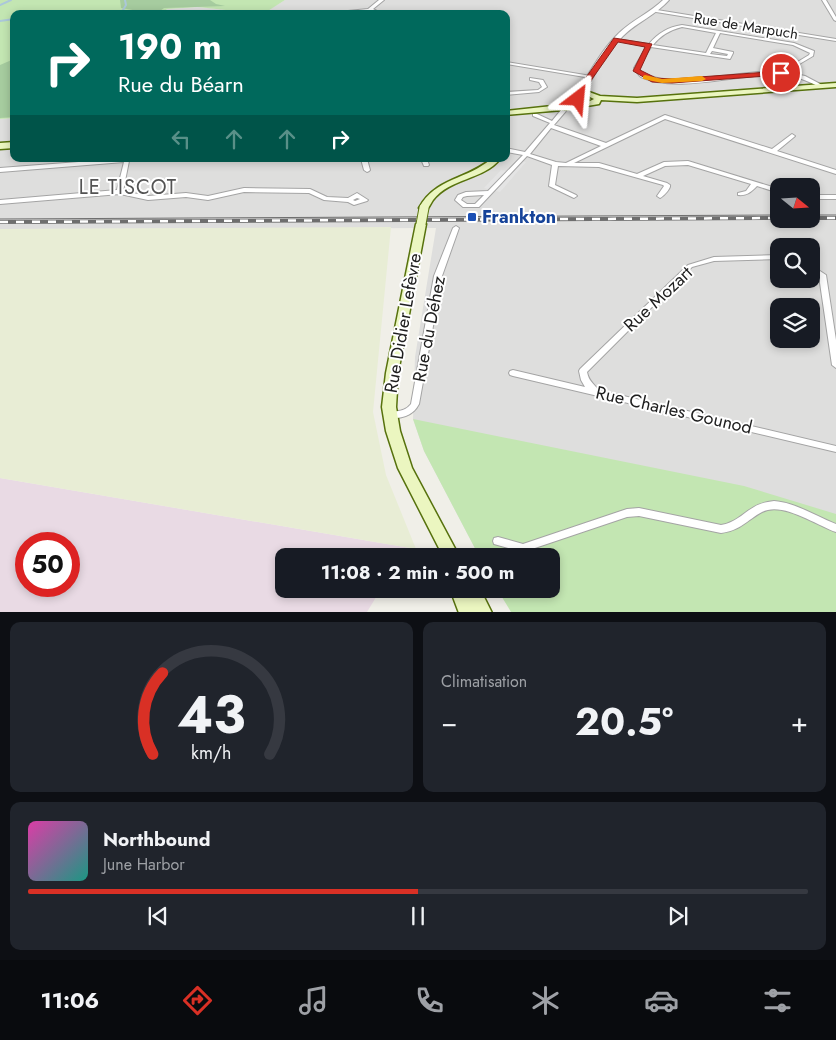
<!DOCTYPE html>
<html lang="fr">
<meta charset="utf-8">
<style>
:root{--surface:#171b24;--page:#20242c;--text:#f1f3f6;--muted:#9ea1a6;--line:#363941;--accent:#d93025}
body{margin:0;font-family:Jost,sans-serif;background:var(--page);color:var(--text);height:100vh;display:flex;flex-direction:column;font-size:19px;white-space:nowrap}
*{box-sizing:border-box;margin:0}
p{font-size:16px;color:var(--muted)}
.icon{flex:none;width:28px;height:28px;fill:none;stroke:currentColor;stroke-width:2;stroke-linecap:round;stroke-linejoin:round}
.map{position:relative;height:612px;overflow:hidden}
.drawer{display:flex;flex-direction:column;gap:10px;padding:10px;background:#0d0f14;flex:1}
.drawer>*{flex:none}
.guide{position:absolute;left:10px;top:10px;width:500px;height:152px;border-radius:10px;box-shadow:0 2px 8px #0003;background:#00695c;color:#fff;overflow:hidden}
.needle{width:32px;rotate:108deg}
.tools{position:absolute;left:770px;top:178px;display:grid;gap:10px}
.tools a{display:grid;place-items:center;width:50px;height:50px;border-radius:10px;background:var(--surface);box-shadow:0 2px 8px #0003;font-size:25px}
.speed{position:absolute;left:15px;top:532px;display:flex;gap:10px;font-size:25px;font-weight:700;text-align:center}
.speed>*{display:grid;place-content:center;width:65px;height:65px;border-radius:50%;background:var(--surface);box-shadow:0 2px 8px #0003;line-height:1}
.speed .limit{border:8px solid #d22;background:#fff;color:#111}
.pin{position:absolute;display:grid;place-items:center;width:42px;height:42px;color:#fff;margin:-21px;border:2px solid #fff;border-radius:50%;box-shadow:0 1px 5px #0007}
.me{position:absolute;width:55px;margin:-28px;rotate:29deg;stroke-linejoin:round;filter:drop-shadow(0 0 4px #0008)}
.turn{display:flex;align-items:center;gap:18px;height:105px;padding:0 25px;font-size:22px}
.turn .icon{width:65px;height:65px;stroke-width:2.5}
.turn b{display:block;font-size:35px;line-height:42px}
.lanes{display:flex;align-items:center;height:48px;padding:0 25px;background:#0003;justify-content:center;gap:25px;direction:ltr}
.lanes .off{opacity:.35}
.big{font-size:38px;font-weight:700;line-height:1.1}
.drawer .widget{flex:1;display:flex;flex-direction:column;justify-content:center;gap:8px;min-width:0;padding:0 18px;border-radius:10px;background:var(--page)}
.drawer .dial{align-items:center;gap:0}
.dial svg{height:130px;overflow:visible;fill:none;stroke:var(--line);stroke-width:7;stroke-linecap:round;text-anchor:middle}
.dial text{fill:var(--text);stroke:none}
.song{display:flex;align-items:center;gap:15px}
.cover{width:60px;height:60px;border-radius:8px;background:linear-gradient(135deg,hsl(320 70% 55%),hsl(170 70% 35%))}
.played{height:5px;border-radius:2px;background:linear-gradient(90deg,var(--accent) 50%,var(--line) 50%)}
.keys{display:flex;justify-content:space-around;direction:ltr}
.heat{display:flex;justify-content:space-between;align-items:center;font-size:28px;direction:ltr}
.drawer .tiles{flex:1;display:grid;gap:10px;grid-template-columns:1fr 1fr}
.widget:last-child{grid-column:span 2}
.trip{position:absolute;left:275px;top:548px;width:285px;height:50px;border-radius:10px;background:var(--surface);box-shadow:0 2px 8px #0003;font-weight:700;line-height:50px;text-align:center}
.dock{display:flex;height:80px;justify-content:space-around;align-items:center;background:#090b0e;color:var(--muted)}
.dock .icon{width:35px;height:35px}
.dock .active{color:var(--accent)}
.dock b{font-size:22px;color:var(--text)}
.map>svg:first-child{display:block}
.residential{fill:#dededd;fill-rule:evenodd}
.industrial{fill:#e9dae4;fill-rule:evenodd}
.farmland{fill:#e8edd5}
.grass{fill:#c3e6b2}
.forest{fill:#a6cc9f}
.parking{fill:#e4e4e4}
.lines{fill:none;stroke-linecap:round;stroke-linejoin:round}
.stream{stroke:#abc8da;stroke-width:2}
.minor-casing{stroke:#a4a4a4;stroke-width:2}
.tertiary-casing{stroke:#a4a4a4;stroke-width:2}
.secondary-casing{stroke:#57720d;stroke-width:3}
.minor{fill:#fff;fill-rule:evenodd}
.tertiary{fill:#fff;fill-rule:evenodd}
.secondary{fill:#ebf6c0;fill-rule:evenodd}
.tram{stroke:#6e6e6e;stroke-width:1}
.rail-casing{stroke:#6e6e6e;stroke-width:4}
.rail{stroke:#fff;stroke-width:2.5;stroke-dasharray:8;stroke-linecap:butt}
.secondary-bridge-casing{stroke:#57720d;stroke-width:11;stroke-linecap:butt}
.secondary-bridge{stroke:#ebf6c0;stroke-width:9}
.route{fill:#d93025;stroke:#8d1f18}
.slow{fill:#f59e0b}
.transit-dot{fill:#1a4fb4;stroke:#fff;stroke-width:2}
.labels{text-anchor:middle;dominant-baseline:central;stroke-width:4;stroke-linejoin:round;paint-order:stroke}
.far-street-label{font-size:15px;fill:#202020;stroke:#fff}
.transit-label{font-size:18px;font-weight:bold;fill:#164399;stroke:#fff;text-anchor:start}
.street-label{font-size:18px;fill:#202020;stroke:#fff}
.quarter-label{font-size:20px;letter-spacing:1px;fill:#535353;stroke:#fff}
</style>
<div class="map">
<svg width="836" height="613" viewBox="0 0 836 613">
<rect width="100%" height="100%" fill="#f0efe8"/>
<path class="residential" d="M285,0H836V612L551,589V556H479L424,451L413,419L415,357L436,228L0,229V119L14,118V159H506V14H163L167,9L198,7L263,13ZM779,186H811V219H779ZM779,246H811V279H779ZM779,306H811V339H779Z"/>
<path class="industrial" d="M0,478L416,549L407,556H284V589H381L367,612H0ZM26,544H69V586H26Z"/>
<path class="farmland" d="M391,227L373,412L386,475L416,549L0,478V229Z"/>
<path class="grass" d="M0,0H285L263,14L198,7L167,9L163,14H14V118L0,119Z
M413,419L744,486L836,514V612H511L497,589H551V556H479L424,451Z"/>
<path class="forest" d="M120,0H210L216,4L225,6L164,8L156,14L121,8Z
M14,59V117L0,118V65Z"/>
<path class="parking" d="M517,160L526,162L500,192L484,188L501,170L507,171Z"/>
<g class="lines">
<path class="stream" d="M0,5L11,0
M123,10L126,5L125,0
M66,14L97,11
M0,21L14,19"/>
<g class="minor-casing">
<path id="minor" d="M379,0H384L373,9L383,14C378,14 375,12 370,11C359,10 347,15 336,13L338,12L368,9Z
M822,0H826L836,17V21L834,20Z
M657,10L836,39V41L656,12L655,11Z
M682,25L794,43L814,51L813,56L786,72L805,76L824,86L820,87C807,81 795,75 780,75C740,73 677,94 641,77C638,75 636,71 634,68L647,46L614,40L616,39L649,44C658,33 668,27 682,25ZM682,27L716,33L706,53L653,45C661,35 670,30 682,27ZM720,33L793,45L810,53L809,55L781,72H758L684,80L661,79L643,74L638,68L651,47L730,59L733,53V52L713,48ZM712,51L728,54L727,56L710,54Z
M506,62L591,76L593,77L591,78L506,64Z
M530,78L543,80L547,87L539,92L506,95V92L538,90L542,87L539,82L530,80Z
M561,110L566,111L554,125L606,143L665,115L772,149L792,134L795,136L794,137L777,151L836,170V174L665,119L574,163H599L637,174L664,162L688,161L779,189V193L757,186C751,192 747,196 738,195V193L746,191L751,184L688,165L665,166L643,176L667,183L670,185C671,188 664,196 660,198L657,196L664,186L663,185L599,167L558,166L555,185L576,195L577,196L574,198L549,186L552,165L527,156L479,207H463L455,200L458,195L466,192L488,191L523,155L506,152V148L525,152L550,123L533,116V114H537L552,121ZM551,128L601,146L566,163L556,162L530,154ZM484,195L475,204H467L461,200L463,197L467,196Z
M118,159H139L138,160L129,161L123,191L148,196L186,193L208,196L244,188L310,189L327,197L348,198L357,193L368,200L367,201L354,205L348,202L324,200L309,193L244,192L208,200L186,197L148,200L120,194L0,204V200L117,190L124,162L0,172V168ZM357,198L360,199L355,201L353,200Z
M361,159H367L370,170L369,171L367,172L364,170Z
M421,159H427L429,165L428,166H424Z
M811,195H836V199H811Z
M456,226L459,228L442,276L419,404C413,416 400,420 387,417L386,415L387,413C396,410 404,413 411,404L434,276L453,228Z
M779,255V259L714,261L692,267L587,372C589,382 593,382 598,390L836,446V452L513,376L510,375L509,373L510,371L513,370L585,387L581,380L579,371L580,369L688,265L714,257Z
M811,265L826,275L836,340V368L832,365L819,276L811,270Z
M774,501C797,503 815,516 836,524V532C816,525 782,501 762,512C747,520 740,531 721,533L639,516L627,517L523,552L494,544L493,541L494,538L498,537L523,544L627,509L639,508L721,525C735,523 742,514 754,507C760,503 767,502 774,501Z"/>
</g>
<g class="tertiary-casing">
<path id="tertiary" d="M663,0H669C656,15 637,22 623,36C607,51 597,72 585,90L588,94L583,95L578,90C591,71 602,49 619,33C632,20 650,13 663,0Z"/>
</g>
<g class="secondary-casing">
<path id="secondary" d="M836,83V87L637,102L601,100L599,104L563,110L506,115V111L580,103L575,100V94L589,92L600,96L637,98ZM588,96L594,99L590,101L582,99Z
M14,142V148L0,149V143Z
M491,159H500C483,180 450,178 433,200C431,203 429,207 427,210H421L419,208C436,177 467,180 491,159Z
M421,221L426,224L398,373L396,407L400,431L412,468L459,556H443L398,468L386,431L382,407L386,373L416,224Z
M450,589H480L492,613H459Z"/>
</g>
<use href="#minor" class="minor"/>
<use href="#tertiary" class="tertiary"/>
<use href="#secondary" class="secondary"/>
<path class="tram" d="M811,215H836
M0,219L779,215"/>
<g class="rail-casing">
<path id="rail" d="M811,218H836
M0,222L779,218"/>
</g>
<use href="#rail" class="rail"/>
<g class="secondary-bridge-casing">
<path id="secondary-bridge" d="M421,224L424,208"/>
</g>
<use href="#secondary-bridge" class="secondary-bridge"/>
</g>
<path class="route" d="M614,38L652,44L640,70L656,78L672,79L781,71L784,73L781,75L672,83L652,82L633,71L645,47L618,42L585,89L588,96L583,97L581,100H575L576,95L580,93L577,90Z"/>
<path class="slow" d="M645,75L662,79L702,76L706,79L702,81L662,83L643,79V76Z"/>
<rect class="transit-dot" x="467" y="212" width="10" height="10" rx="2.5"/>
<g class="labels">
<g class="far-street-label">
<text transform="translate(746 26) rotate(9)">Rue de Marpuch</text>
</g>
<g class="transit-label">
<text x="482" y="217">Frankton</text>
</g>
<g class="street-label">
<text transform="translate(658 299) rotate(-43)">Rue Mozart</text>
<text transform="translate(403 323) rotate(-80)">Rue Didier Lefèvre</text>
<text transform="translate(429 329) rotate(-79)">Rue du Déhez</text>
<text transform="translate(674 410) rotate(13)">Rue Charles Gounod</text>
</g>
<g class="quarter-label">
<text x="128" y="187">LE TISCOT</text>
</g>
</g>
</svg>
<div class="tools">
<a><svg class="needle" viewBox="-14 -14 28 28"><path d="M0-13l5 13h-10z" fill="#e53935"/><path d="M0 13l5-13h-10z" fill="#9ea1a6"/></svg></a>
<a><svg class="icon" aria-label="search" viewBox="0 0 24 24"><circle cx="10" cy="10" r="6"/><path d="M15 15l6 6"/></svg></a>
<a><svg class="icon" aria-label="layers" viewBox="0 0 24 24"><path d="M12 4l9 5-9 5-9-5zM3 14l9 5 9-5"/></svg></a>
</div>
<div class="speed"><div class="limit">50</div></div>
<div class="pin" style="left:781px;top:73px;background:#d93025"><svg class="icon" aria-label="arrive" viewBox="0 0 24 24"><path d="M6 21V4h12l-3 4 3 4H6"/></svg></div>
<svg class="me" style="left:578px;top:99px" viewBox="-20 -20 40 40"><path d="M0-17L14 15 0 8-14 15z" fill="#d93025" stroke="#fff" stroke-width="4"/></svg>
<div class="trip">11:08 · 2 min · 500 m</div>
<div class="guide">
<div class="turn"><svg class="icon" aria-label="right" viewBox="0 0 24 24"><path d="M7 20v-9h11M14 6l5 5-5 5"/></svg><div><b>190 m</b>Rue du Béarn</div></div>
<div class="lanes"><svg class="icon off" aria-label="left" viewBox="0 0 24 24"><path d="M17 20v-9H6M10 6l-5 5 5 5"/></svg><svg class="icon off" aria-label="ahead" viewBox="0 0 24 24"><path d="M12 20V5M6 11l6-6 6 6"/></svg><svg class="icon off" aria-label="ahead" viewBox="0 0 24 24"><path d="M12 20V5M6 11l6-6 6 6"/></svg><svg class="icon" aria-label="right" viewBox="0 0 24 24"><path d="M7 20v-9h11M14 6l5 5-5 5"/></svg></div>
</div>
</div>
<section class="drawer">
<div class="tiles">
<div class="widget dial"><svg viewBox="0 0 100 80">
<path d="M14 69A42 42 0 1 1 86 69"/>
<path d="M14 69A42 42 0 0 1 20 19" stroke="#d93025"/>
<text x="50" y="56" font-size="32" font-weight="700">43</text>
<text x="50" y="72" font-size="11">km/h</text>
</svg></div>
<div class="widget"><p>Climatisation</p>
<div class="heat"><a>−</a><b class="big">20.5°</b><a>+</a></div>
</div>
<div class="widget">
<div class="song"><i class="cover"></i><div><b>Northbound</b><p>June Harbor</p></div></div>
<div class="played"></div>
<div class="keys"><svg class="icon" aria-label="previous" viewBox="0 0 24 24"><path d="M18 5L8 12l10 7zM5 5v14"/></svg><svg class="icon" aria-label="pause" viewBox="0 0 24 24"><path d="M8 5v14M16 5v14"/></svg><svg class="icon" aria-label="next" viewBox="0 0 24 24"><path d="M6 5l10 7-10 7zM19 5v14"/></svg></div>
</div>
</div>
</section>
<nav class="dock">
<b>11:06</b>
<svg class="icon active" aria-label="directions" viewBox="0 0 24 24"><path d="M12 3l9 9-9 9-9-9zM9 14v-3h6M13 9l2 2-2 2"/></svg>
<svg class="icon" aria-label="music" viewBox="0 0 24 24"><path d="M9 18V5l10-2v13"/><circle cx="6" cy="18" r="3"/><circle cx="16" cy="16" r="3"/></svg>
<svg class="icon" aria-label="phone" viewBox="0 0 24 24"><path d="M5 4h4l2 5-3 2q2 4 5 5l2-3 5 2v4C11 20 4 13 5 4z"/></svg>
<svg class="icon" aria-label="climate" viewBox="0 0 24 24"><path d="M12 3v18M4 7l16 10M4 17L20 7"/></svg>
<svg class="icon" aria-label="car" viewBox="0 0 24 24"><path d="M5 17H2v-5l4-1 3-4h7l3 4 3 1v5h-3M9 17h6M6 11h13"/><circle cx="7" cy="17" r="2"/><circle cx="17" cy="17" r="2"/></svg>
<svg class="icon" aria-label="filters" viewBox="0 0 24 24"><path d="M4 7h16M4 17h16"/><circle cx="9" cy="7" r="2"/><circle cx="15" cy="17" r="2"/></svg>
</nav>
